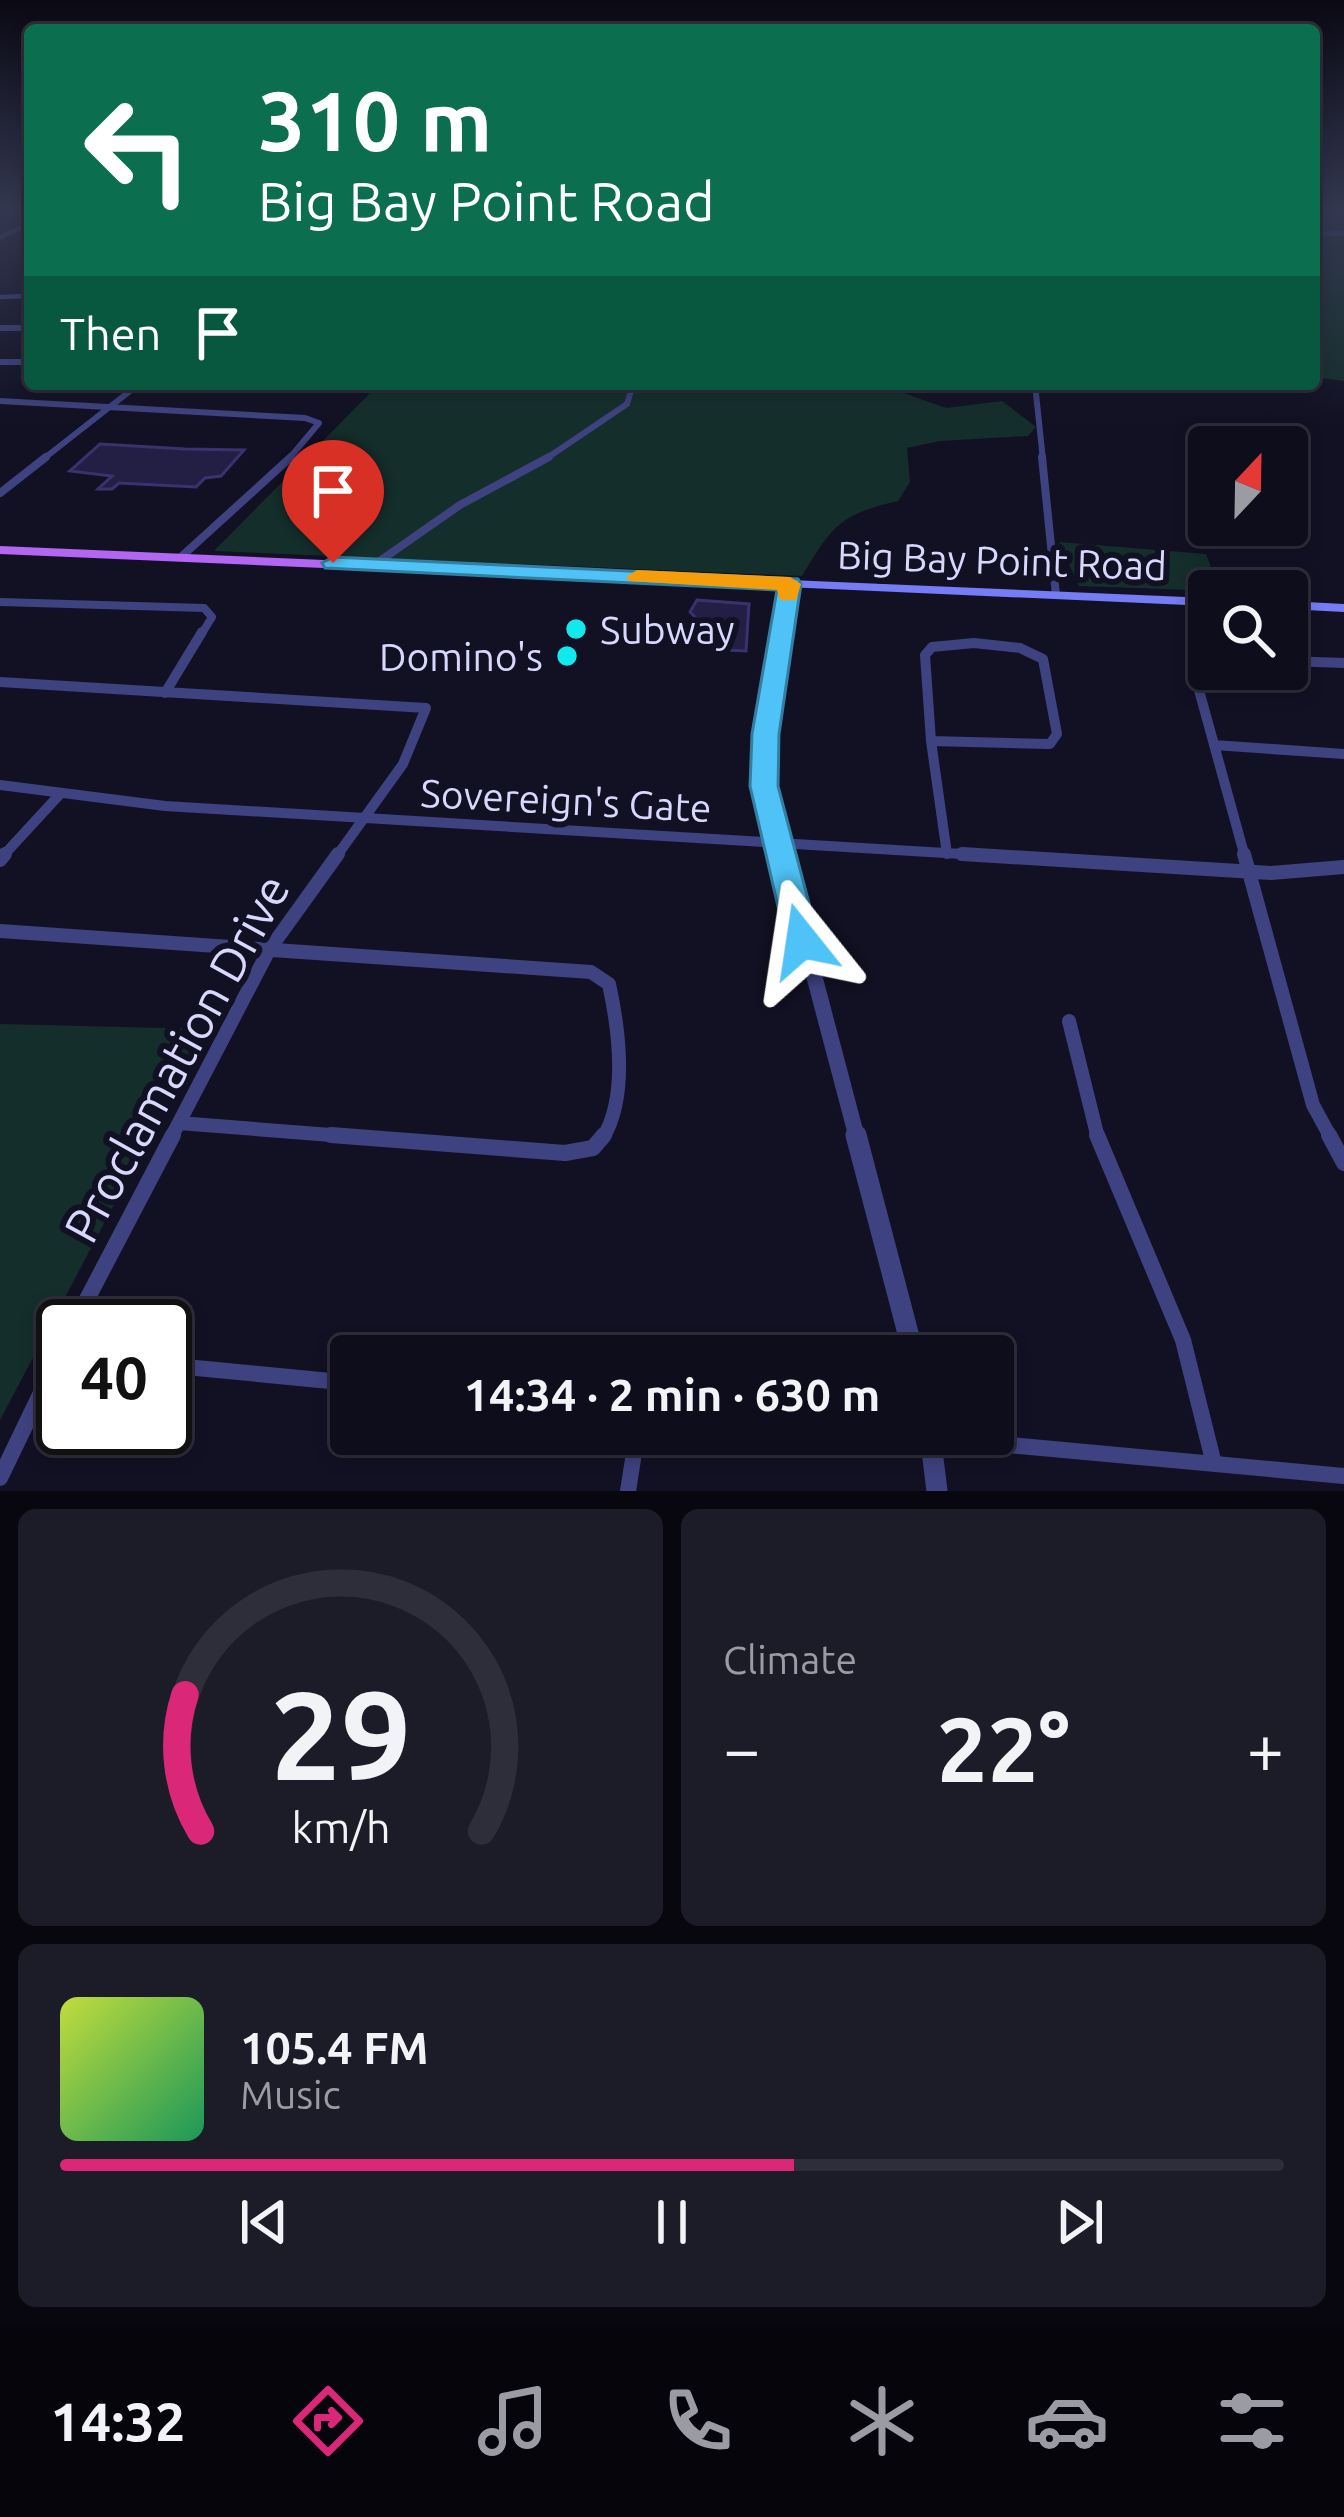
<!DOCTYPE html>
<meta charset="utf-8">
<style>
:root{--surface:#0e0d1b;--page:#1c1b28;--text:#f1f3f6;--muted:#9b9ca3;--line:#2e2d3a;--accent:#db2777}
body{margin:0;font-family:Ubuntu,sans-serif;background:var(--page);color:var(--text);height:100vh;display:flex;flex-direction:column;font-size:45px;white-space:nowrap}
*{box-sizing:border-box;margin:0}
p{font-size:39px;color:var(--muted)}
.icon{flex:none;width:66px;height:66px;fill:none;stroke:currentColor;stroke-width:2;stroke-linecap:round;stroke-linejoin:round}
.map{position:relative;height:1491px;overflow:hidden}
.sheet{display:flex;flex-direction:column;gap:18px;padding:18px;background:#08070f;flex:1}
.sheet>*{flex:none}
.banner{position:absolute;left:24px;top:24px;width:1296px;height:366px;border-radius:12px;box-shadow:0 6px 18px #0003,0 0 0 3px var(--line);background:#0b6e4f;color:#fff;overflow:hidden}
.needle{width:78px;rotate:22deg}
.fabs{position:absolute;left:1188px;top:426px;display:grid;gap:24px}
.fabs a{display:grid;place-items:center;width:120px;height:120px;border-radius:12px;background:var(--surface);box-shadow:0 6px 18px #0003,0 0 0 3px var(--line);font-size:60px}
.speed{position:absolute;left:36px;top:1299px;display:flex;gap:24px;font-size:60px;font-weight:700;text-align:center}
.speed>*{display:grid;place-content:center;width:156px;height:156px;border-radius:50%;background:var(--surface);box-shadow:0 6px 18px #0003,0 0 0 3px var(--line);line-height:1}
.speed .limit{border:6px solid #111;border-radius:18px;background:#fff;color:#111}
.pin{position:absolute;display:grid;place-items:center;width:102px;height:102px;color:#fff;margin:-123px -51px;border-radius:50% 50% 50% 0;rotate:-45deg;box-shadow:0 0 12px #0007}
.pin .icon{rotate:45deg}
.me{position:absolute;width:132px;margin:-66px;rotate:345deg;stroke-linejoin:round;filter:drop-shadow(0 0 9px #0008)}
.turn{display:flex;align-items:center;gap:42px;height:252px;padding:0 36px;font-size:54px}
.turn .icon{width:156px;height:156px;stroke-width:2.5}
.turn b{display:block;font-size:84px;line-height:102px}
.then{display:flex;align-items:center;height:114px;padding:0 36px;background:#0003;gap:24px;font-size:45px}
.big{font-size:90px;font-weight:600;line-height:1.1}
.sheet .tile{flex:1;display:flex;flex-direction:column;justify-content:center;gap:18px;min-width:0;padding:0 42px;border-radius:18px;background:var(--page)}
.sheet .dial{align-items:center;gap:0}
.dial svg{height:312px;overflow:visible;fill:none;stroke:var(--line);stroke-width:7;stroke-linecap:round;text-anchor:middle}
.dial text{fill:var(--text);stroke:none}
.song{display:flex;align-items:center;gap:36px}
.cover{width:144px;height:144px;border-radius:18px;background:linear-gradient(135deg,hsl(70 70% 55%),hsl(150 70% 35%))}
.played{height:12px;border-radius:6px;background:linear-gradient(90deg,var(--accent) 60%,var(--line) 60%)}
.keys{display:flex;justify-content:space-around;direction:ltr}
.heat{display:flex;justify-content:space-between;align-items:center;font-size:66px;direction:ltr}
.sheet .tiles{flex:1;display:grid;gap:18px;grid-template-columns:1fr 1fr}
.tile:last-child{grid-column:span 2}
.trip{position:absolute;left:330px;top:1335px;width:684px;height:120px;border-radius:12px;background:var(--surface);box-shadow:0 6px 18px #0003,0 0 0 3px var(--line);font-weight:600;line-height:120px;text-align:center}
.tabs{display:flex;height:192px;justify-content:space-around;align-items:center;background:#06050b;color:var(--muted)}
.tabs .icon{width:84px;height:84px}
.tabs .selected{color:var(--accent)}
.tabs b{font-size:54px;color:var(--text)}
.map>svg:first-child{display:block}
.green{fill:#142e2b}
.building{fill:#231e44;stroke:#39326e;stroke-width:3}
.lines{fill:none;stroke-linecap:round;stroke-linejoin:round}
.minor-far5{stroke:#3f4280;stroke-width:4.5}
.minor-far4{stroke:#3f4280;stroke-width:6}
.minor-far3{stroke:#3f4280;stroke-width:8}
.minor-far2{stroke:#3f4280;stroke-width:10}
.minor-far1{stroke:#3f4280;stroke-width:14}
.minor{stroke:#3f4280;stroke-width:16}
.tertiary-far3{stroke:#3f4280;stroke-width:10}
.tertiary-far2{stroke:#3f4280;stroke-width:14}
.tertiary-far1{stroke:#3f4280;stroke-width:16}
.tertiary{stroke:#3f4280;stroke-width:21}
.secondary{fill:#757cf5;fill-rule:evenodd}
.primary{fill:#b366f4;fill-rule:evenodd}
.route{fill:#4fc3f7;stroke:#337fa1;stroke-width:3}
.slow{fill:#f59e0b}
.poi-dot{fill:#12e9ed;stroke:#121124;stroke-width:4.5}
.labels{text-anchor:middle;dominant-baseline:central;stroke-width:12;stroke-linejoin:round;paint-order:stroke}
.street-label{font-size:39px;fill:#d8d7fc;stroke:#121124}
.poi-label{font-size:39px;fill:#d8d7fc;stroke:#121124;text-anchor:start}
.near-street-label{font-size:48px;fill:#d8d7fc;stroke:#121124}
</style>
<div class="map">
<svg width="1344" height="1491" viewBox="0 0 1344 1491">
<rect width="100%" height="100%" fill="#121124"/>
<path class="green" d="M1314,210H1344V381L1314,377Z
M379,384H878L946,408L1002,401L1036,427L1028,436L940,441L907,448L910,482L898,501C840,514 832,526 802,576L214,551Z
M1059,542L1206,554L1220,591L1079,586Z
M0,1024L207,1029L0,1420Z"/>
<path class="building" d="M100,444L185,449L244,450L221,476L205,478L196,487L119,483L112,489H98L112,476L70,471Z
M697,600L749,604L746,651L727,650L720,639L693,638L695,617L690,612Z"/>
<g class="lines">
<path class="minor-far5" d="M1314,234L1344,233
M0,237L30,224
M0,297L30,296"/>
<path class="minor-far4" d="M0,328H30
M0,362H30
M1035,384L1043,460
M0,401L305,418L319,423L288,460
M42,460L139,384
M544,460L627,404L633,384"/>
<path class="minor-far3" d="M1042,457L1056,595
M0,493L46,457
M181,557L291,457
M374,565L460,505L549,457
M0,602L204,608L212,617L201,635"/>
<path class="minor-far2" d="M974,643L1020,648L1043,659L1057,734L1050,744L931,741L925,655L932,647Z
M1209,657L1197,660L1194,672L1245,857
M1287,661L1344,663
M0,682L426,708L403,764L336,857
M165,693L202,632
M931,741L947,854
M1214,745L1344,754
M0,785L165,806L1012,857
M2,857L61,793"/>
<path class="minor-far1" d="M962,854L1271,873L1344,867
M1244,854L1313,1105L1331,1138
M0,860L5,854
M0,931L591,972L609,984C619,1030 628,1096 603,1138
M1069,1021L1098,1138
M179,1123L369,1138
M171,1138L269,950L338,854"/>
<path class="minor" d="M331,1135L565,1153L593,1148L604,1135
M1097,1135L1183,1340L1214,1464
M1329,1135L1344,1163
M73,1326L173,1135
M165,1365L351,1383
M890,1434L1344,1476
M0,1478L63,1347
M628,1491L637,1434"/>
<path class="tertiary-far3" d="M781,635L790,584"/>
<path class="tertiary-far2" d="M782,632L765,735L764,786L783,857"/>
<path class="tertiary-far1" d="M782,854L857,1138"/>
<path class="tertiary" d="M856,1135L914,1356
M930,1434L937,1491"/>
<path class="secondary" d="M790,580L1209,598V606L786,587L784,584Z
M1287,601L1344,604V612L1287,609Z"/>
<path class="primary" d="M0,546L790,580L797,584L790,588L0,554Z"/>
</g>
<linearGradient id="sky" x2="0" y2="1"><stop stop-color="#0a0914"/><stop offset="0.5" stop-color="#333850"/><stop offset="1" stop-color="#333850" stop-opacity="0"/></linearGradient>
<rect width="1344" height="419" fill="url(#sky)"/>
<path class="route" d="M333,557L798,579L801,584L779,734L778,786L819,941L814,951L802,954L791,951L786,941L750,786L752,734L777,590L325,568L322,563Z"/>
<path class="slow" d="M637,570L790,577L801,584L796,600H780L777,590L629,581L626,577Z"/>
<g class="poi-dot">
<circle cx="576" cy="629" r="12"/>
<circle cx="567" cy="656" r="12"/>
</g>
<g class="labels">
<g class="street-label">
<text transform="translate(1002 560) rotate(2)">Big Bay Point Road</text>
<text transform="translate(566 800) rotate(3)">Sovereign's Gate</text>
</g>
<g class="poi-label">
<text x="600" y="629">Subway</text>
<text x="543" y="656" text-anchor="end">Domino's</text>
</g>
<g class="near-street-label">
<text transform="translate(176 1058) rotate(-61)">Proclamation Drive</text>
</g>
</g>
</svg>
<div class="fabs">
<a><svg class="needle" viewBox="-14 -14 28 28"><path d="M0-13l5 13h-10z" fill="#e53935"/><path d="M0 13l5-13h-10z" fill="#9b9ca3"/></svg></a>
<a><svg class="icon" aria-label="search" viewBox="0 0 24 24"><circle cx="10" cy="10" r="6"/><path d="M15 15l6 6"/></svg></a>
</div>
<div class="speed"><div class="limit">40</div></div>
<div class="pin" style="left:333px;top:563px;background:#d93025"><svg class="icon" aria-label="arrive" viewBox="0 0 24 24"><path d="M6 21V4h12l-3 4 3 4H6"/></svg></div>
<svg class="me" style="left:802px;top:941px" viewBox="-20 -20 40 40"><path d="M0-17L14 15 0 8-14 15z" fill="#4fc3f7" stroke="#fff" stroke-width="4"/></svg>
<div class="trip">14:34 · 2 min · 630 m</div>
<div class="banner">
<div class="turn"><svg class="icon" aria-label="left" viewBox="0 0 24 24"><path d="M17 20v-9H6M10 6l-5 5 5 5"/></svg><div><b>310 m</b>Big Bay Point Road</div></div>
<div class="then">Then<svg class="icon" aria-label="arrive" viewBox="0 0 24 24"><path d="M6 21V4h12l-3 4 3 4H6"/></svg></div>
</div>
</div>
<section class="sheet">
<div class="tiles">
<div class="tile dial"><svg viewBox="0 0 100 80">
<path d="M14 69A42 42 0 1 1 86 69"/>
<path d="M14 69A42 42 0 0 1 10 34" stroke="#db2777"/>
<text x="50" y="56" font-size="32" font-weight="700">29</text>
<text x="50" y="72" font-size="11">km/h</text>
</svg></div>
<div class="tile"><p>Climate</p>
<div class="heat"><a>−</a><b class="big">22°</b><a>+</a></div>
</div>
<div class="tile">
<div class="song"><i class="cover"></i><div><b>105.4 FM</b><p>Music</p></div></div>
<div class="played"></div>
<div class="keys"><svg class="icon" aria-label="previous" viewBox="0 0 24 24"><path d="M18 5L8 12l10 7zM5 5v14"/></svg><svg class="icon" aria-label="pause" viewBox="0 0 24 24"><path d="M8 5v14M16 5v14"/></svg><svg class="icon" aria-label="next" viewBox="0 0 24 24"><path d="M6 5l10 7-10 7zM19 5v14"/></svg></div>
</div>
</div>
</section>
<nav class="tabs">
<b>14:32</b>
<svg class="icon selected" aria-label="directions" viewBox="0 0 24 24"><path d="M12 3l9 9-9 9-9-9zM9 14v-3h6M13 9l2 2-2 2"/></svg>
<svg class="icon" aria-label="music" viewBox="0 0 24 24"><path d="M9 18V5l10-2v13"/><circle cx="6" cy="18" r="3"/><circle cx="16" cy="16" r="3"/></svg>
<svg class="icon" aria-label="phone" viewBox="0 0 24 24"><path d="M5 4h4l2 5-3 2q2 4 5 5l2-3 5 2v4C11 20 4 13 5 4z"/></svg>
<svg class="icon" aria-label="climate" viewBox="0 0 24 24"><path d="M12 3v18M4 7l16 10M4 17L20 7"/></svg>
<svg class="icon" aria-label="car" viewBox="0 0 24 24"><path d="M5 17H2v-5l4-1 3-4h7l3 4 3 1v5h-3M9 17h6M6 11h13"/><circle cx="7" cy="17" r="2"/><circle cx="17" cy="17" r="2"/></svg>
<svg class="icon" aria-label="filters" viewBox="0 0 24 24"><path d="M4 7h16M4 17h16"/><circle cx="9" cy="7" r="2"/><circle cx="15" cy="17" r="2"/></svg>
</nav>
